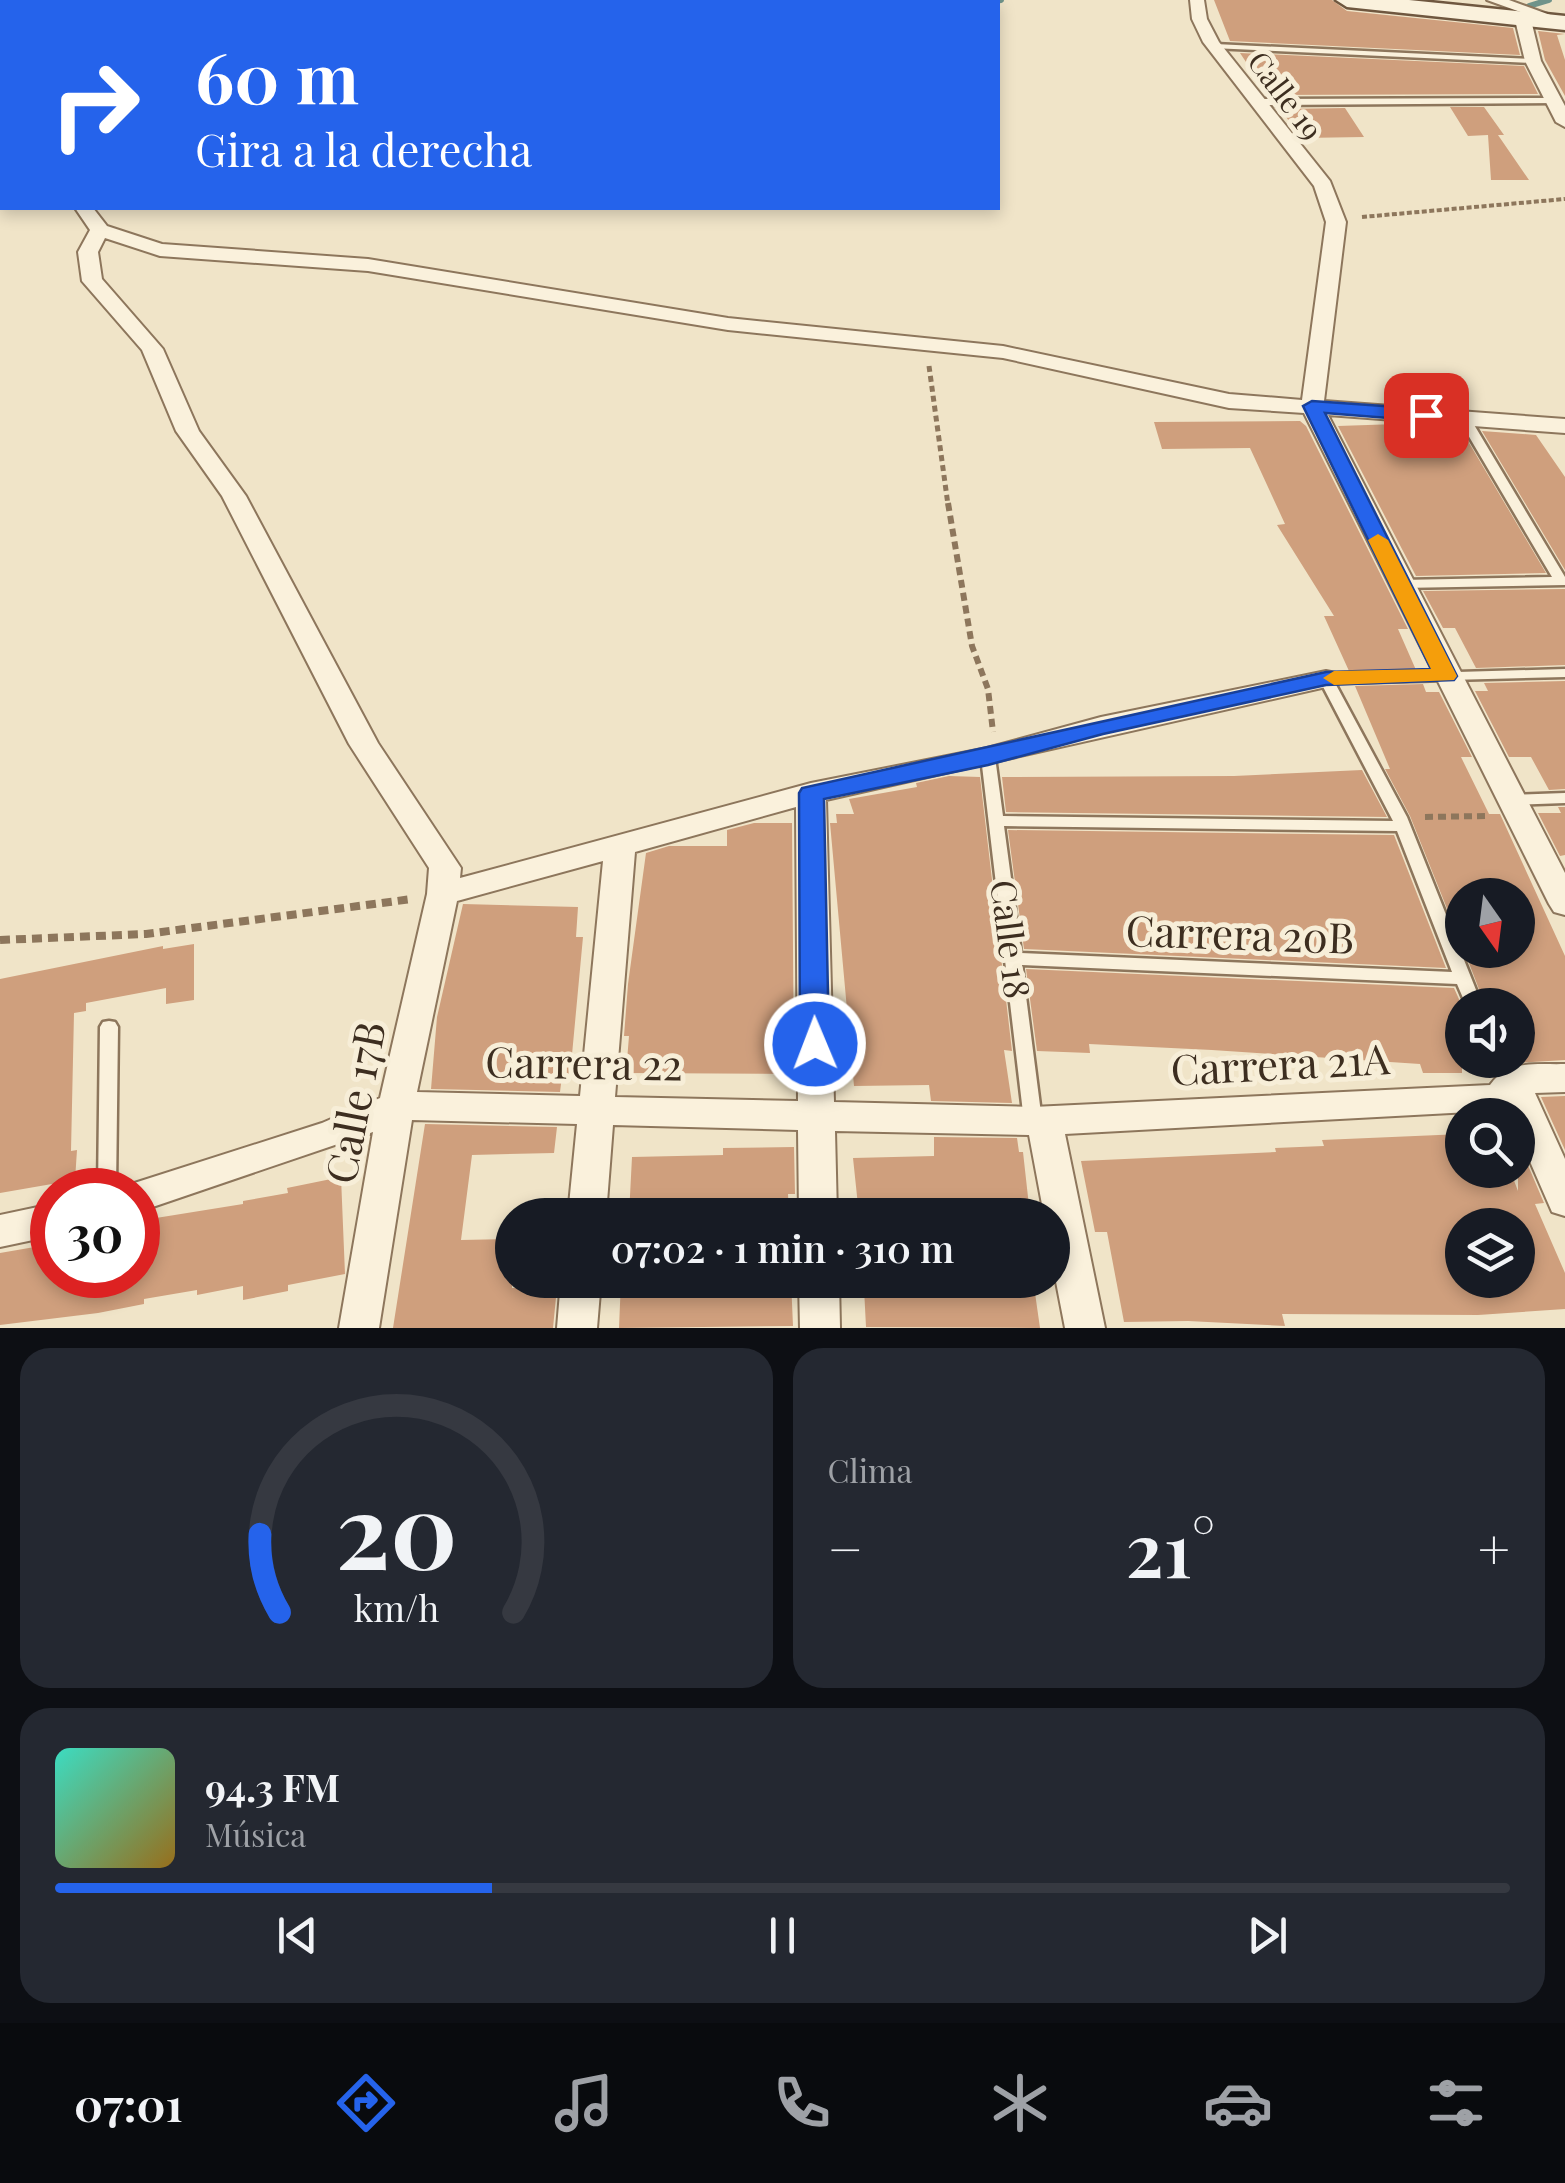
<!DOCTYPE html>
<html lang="es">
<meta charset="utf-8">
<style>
:root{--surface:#171b24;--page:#242831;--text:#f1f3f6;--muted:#9ea1a6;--line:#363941;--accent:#2563eb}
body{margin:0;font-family:"Playfair Display",serif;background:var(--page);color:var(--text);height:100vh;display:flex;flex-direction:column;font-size:38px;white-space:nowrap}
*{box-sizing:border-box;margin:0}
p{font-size:32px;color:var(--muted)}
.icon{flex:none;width:55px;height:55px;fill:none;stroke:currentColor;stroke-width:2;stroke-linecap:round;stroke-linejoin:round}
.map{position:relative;height:1328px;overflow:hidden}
.drawer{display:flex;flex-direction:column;gap:20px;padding:20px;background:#0d0f14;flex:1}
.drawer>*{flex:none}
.top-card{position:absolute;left:0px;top:0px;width:1000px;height:210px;box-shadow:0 5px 15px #0003;background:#2563eb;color:#fff;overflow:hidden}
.needle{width:65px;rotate:166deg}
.tools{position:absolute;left:1445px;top:878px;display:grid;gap:20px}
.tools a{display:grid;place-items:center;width:90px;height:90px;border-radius:50%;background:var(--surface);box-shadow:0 5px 15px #0003;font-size:50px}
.speed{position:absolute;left:30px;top:1168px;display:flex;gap:20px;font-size:50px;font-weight:700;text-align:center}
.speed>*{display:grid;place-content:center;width:130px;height:130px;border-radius:50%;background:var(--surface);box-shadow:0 5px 15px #0003;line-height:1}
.speed .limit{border:15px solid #d22;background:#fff;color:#111}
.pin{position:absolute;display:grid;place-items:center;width:85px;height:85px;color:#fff;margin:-42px;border-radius:20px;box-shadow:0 5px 15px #0006}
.me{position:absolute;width:110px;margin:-55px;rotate:359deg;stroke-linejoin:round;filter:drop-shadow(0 0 8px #0008)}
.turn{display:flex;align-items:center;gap:35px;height:210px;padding:0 30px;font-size:45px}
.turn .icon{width:130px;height:130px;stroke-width:2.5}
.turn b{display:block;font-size:70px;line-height:85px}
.big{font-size:75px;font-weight:600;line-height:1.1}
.drawer .card{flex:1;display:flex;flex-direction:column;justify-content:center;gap:15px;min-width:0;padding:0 35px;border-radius:30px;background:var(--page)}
.drawer .dial{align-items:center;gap:0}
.dial svg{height:260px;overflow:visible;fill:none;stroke:var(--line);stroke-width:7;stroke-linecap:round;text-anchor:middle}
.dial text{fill:var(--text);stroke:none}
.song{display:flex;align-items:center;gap:30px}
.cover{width:120px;height:120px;border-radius:15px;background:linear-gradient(135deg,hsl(170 70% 55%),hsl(40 70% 35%))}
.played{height:10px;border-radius:5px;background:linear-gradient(90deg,var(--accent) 30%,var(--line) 30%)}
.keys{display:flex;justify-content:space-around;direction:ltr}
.heat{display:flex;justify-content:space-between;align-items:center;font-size:55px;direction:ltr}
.drawer .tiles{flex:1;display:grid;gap:20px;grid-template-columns:1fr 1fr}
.card:last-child{grid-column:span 2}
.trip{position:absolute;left:495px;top:1198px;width:575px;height:100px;border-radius:50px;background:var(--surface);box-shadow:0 5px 15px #0003;font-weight:600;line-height:100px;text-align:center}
.dock{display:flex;height:160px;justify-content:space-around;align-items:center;background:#090b0e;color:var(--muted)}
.dock .icon{width:70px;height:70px}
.dock .selected{color:var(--accent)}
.dock b{font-size:45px;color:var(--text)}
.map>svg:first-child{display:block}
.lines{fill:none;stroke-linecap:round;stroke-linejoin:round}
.stream{stroke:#6f938a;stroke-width:6}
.building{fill:#cf9f7d;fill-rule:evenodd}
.lane-casing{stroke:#8d765c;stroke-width:5}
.street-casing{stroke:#8d765c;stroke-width:4}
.secondary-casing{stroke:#6f573f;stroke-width:5}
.primary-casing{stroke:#5b4430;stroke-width:5}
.path-far3{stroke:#8d765c;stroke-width:4;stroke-dasharray:5 2.5;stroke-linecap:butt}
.path-far2{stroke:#8d765c;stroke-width:5;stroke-dasharray:6 4;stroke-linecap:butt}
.path-far1{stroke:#8d765c;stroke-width:6;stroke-dasharray:8 5;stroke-linecap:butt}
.path{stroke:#8d765c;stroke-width:8;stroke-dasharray:10 6;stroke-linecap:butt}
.lane{fill:#faf1dc;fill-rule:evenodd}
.street{fill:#faf1dc;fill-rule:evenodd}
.secondary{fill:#faf1dc;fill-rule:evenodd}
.primary{fill:#f3d9a0;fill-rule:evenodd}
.route{fill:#2563eb;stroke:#184099;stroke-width:2.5}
.slow{fill:#f59e0b}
.labels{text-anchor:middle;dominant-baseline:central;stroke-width:10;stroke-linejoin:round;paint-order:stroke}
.far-street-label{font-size:30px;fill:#3d2e20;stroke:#f7eed8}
.street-label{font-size:35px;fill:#3d2e20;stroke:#f7eed8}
.near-street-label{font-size:42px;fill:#3d2e20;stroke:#f7eed8}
</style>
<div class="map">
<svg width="1565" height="1328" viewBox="0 0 1565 1328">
<rect width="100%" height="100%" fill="#f0e4c8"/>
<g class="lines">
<path class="stream" d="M987,2L1001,0
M1529,6L1549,0"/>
</g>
<path class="building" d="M1214,0H1332L1347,11L1513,28L1520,55L1230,41Z
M1538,31L1565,34L1557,35L1565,60V96L1545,60Z
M1240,53L1524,66L1538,94L1268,95Z
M1450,107H1484L1504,135H1498L1529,180H1491L1488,135L1468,136Z
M1345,108L1364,137L1302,138L1280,109Z
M1300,421L1306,426L1408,629H1398L1416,670L1349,671L1324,616H1334L1277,525L1285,524L1250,448L1162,449L1154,422Z
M1397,424L1462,431L1546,573L1416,576L1338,426Z
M1482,431L1536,435L1565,477V570Z
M1565,589V665L1476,668L1455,628H1443L1423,591Z
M1565,681V789L1549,790L1531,757H1509L1475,691H1488L1484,683Z
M1423,684L1426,692H1439L1472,757H1461L1489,814H1500L1565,956V1060L1518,1063V1005H1485L1464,950H1518V895H1462V946L1410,816L1385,769H1390L1355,686Z
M1362,770L1387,817L1006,812L1002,777L1234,776Z
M949,776L980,777L1012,1051L1004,1050L1012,1103L931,1101L929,1085L854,1086L830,823H837L836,814H854L849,799L917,787L916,783Z
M1558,807H1565V855L1560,856L1538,813H1561Z
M754,823H792L794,1074L626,1073L629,1036H624L628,984L646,853L669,846H727V830Z
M1008,830L1394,835L1446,968L1024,949Z
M463,904L578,907L576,937H583L570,1076H562L560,1092L431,1089L437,1017Z
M194,944V1000L166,1004V988L86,1003V1011L74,1013L71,1151L77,1150L75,1180L0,1193V979L163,946V949Z
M1026,969L1454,988L1462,1006V1073H1423L1420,1064L1212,1050L1089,1044L1090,1053L1037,1051Z
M1565,1096V1150L1541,1097Z
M425,1124L557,1127L554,1153L472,1155L461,1240L512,1239V1288L557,1287L553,1328H393Z
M1462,1134V1170H1510L1518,1191V1142L1544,1203L1535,1204L1565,1273V1309L1478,1315L1282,1314L1285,1326L1188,1321L1124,1322L1107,1232H1095L1081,1161L1276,1152L1275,1148L1324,1146L1322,1140ZM1462,1225H1518V1280H1462Z
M934,1137L1017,1138L1019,1152H1023L1030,1215H859L853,1158L934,1156Z
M794,1147L795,1194H788L789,1215H629L632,1157L723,1155V1148Z
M341,1177L345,1274L288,1285V1291L243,1300V1286L197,1295V1290L144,1299V1304L98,1313L0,1325V1253L52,1244V1275H138V1226L156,1223V1218L243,1204V1201L288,1193L287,1188Z
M621,1280H791L793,1326L619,1328Z
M956,1280H1027L1028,1287L1034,1286L1040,1328L866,1327L864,1288L957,1286Z"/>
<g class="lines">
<g class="lane-casing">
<path id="lane" d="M104,0H113L110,2H103Z
M1215,44L1533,59L1537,61L1533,63L1212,48L1211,46Z
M1552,98L1555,99V103L1255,105L1251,102L1255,99Z
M1464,415L1470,418L1565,577V585L1401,588L1395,584L1401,580L1552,577L1458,418Z
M1565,669V677L1335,683L1407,817L1482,1005H1466L1457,984L1022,965L1042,1121L1039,1126L1033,1128L1027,1126L1024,1121L981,757L983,754L988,752L995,757L1003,816L1393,821L1319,679L1321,676ZM1004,826L1397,831L1452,972L1021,953Z
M1565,793V803L1513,805L1505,800L1513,795Z
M109,1021L115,1022L118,1027L116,1190H98L100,1027L103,1022Z
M1493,1060H1511L1521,1080L1518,1085L1512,1087L1506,1085Z"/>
</g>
<g class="street-casing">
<path id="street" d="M0,0H59L0,5Z
M345,0H384L386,2H346Z
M1190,0H1204L1207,19L1219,42L1330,181L1346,222L1324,401L1565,419V433L1328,415L1565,873V915L1554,912L1549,904L1304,413L1229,408L1003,358L728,330L368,271L160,256L105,238L98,252L102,279L163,349L199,431L246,496L378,743L461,868L460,878L811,783L987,748L1101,717L1326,671L1336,673L1340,679L1336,685L1326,687L826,800L834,1102L1033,1107L1490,1085C1508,1059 1536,1065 1565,1064V1092L1535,1093L1565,1159V1216L1552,1212L1518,1134V1115H1509L1507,1110L1065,1134L1105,1328H1065L1052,1261V1215H1044L1029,1135L835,1131L837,1215H799L798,1130L613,1125L606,1215H568L577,1124L412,1120L379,1328H339L373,1132L138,1212V1190H123L125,1186L322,1123L380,1098L427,894L429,868L349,744L222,496L176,431L142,350L82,281L78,252L90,230L75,208H93L107,226L162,244L368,259L728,318L1003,346L1229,394L1302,400L1326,222L1314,186L1203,42L1192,19ZM796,807L798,1101L615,1097L635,852ZM603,861L580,1096L417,1092L457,901Z
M1487,0H1509L1553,16L1545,21Z
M1523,15L1531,20L1541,61L1565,106V127L1556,122L1525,61L1515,20Z
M0,94L2,95V105H0Z
M52,1204V1236L0,1247V1215Z
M561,1280H601L597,1328H557Z
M799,1280H839L840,1328H800Z"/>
</g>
<g class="secondary-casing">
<path id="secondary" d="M1336,0H1409L1565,16V30L1347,7Z"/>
</g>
<g class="primary-casing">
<path id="primary" d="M0,73H2V89H0Z"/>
</g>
<path class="path-far3" d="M1362,217L1565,199"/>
<path class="path-far2" d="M929,366L948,505"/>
<path class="path-far1" d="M948,503L972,646L988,689L993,732
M1425,817L1487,816"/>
<path class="path" d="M0,940L146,934L412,899"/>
<use href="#lane" class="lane"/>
<use href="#street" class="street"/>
<use href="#secondary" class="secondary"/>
<use href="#primary" class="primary"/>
</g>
<path class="route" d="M1312,401L1426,409L1435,415L1426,421L1325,413L1457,676L1454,680L1326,685L1103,734L988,765L824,799L829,1044L825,1052L815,1055L805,1052L800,1044L799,793L802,788L1326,672L1431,669L1303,406Z"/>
<path class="slow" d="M1378,534L1388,540L1457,676L1454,680L1334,685L1323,678L1334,671L1431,669L1368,540Z"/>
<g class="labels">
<g class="far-street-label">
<text transform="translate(1286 95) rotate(53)">Calle 19</text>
</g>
<g class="street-label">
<text transform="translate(1012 939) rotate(83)">Calle 18</text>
</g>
<g class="near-street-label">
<text transform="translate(1240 933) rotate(2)">Carrera 20B</text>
<text transform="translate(584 1062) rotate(1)">Carrera 22</text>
<text transform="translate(1280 1063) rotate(-3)">Carrera 21A</text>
<text transform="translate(354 1102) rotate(-79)">Calle 17B</text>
</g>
</g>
</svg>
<div class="tools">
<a><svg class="needle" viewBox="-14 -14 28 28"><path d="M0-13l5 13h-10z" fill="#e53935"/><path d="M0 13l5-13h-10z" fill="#9ea1a6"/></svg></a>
<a><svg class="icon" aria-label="sound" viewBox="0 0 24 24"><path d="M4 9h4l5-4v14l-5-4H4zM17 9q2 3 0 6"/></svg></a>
<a><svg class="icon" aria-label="search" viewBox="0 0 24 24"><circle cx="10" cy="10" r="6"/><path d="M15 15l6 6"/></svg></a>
<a><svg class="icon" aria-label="layers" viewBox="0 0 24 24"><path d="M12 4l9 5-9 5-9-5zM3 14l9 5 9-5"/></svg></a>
</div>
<div class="speed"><div class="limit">30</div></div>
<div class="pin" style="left:1426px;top:415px;background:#d93025"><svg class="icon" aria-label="arrive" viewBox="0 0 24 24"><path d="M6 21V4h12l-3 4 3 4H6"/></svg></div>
<svg class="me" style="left:815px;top:1044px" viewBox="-20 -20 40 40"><circle r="17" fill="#2563eb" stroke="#fff" stroke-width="3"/><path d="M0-11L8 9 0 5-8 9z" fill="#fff"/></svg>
<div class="trip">07:02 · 1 min · 310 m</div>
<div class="top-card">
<div class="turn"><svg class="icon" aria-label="right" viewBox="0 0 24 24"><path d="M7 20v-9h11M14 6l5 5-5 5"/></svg><div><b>60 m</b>Gira a la derecha</div></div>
</div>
</div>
<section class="drawer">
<div class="tiles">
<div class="card dial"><svg viewBox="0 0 100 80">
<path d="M14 69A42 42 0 1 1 86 69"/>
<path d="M14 69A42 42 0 0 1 8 45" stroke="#2563eb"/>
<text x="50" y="56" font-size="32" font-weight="700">20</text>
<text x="50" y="72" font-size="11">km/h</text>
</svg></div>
<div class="card"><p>Clima</p>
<div class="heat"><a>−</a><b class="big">21°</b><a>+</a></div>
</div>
<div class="card">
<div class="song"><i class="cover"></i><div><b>94.3 FM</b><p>Música</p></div></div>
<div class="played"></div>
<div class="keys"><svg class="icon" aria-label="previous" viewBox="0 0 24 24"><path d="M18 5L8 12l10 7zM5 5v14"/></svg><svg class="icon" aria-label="pause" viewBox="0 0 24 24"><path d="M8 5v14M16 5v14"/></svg><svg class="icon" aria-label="next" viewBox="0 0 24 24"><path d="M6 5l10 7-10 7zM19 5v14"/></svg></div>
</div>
</div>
</section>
<nav class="dock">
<b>07:01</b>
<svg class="icon selected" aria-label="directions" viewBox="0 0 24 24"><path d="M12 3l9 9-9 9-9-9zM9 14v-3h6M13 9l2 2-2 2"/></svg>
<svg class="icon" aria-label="music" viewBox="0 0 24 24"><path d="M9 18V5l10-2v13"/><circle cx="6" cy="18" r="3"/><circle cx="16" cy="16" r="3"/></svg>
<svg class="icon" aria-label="phone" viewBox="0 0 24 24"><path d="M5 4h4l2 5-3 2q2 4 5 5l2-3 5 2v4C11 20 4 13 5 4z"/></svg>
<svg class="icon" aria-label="climate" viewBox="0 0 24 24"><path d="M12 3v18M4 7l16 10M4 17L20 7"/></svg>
<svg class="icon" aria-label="car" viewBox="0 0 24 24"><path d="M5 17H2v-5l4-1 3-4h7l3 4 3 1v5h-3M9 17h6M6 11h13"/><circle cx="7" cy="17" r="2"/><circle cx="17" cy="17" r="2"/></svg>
<svg class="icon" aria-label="filters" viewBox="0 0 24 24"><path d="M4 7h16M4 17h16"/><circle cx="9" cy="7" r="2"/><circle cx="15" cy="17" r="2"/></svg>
</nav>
